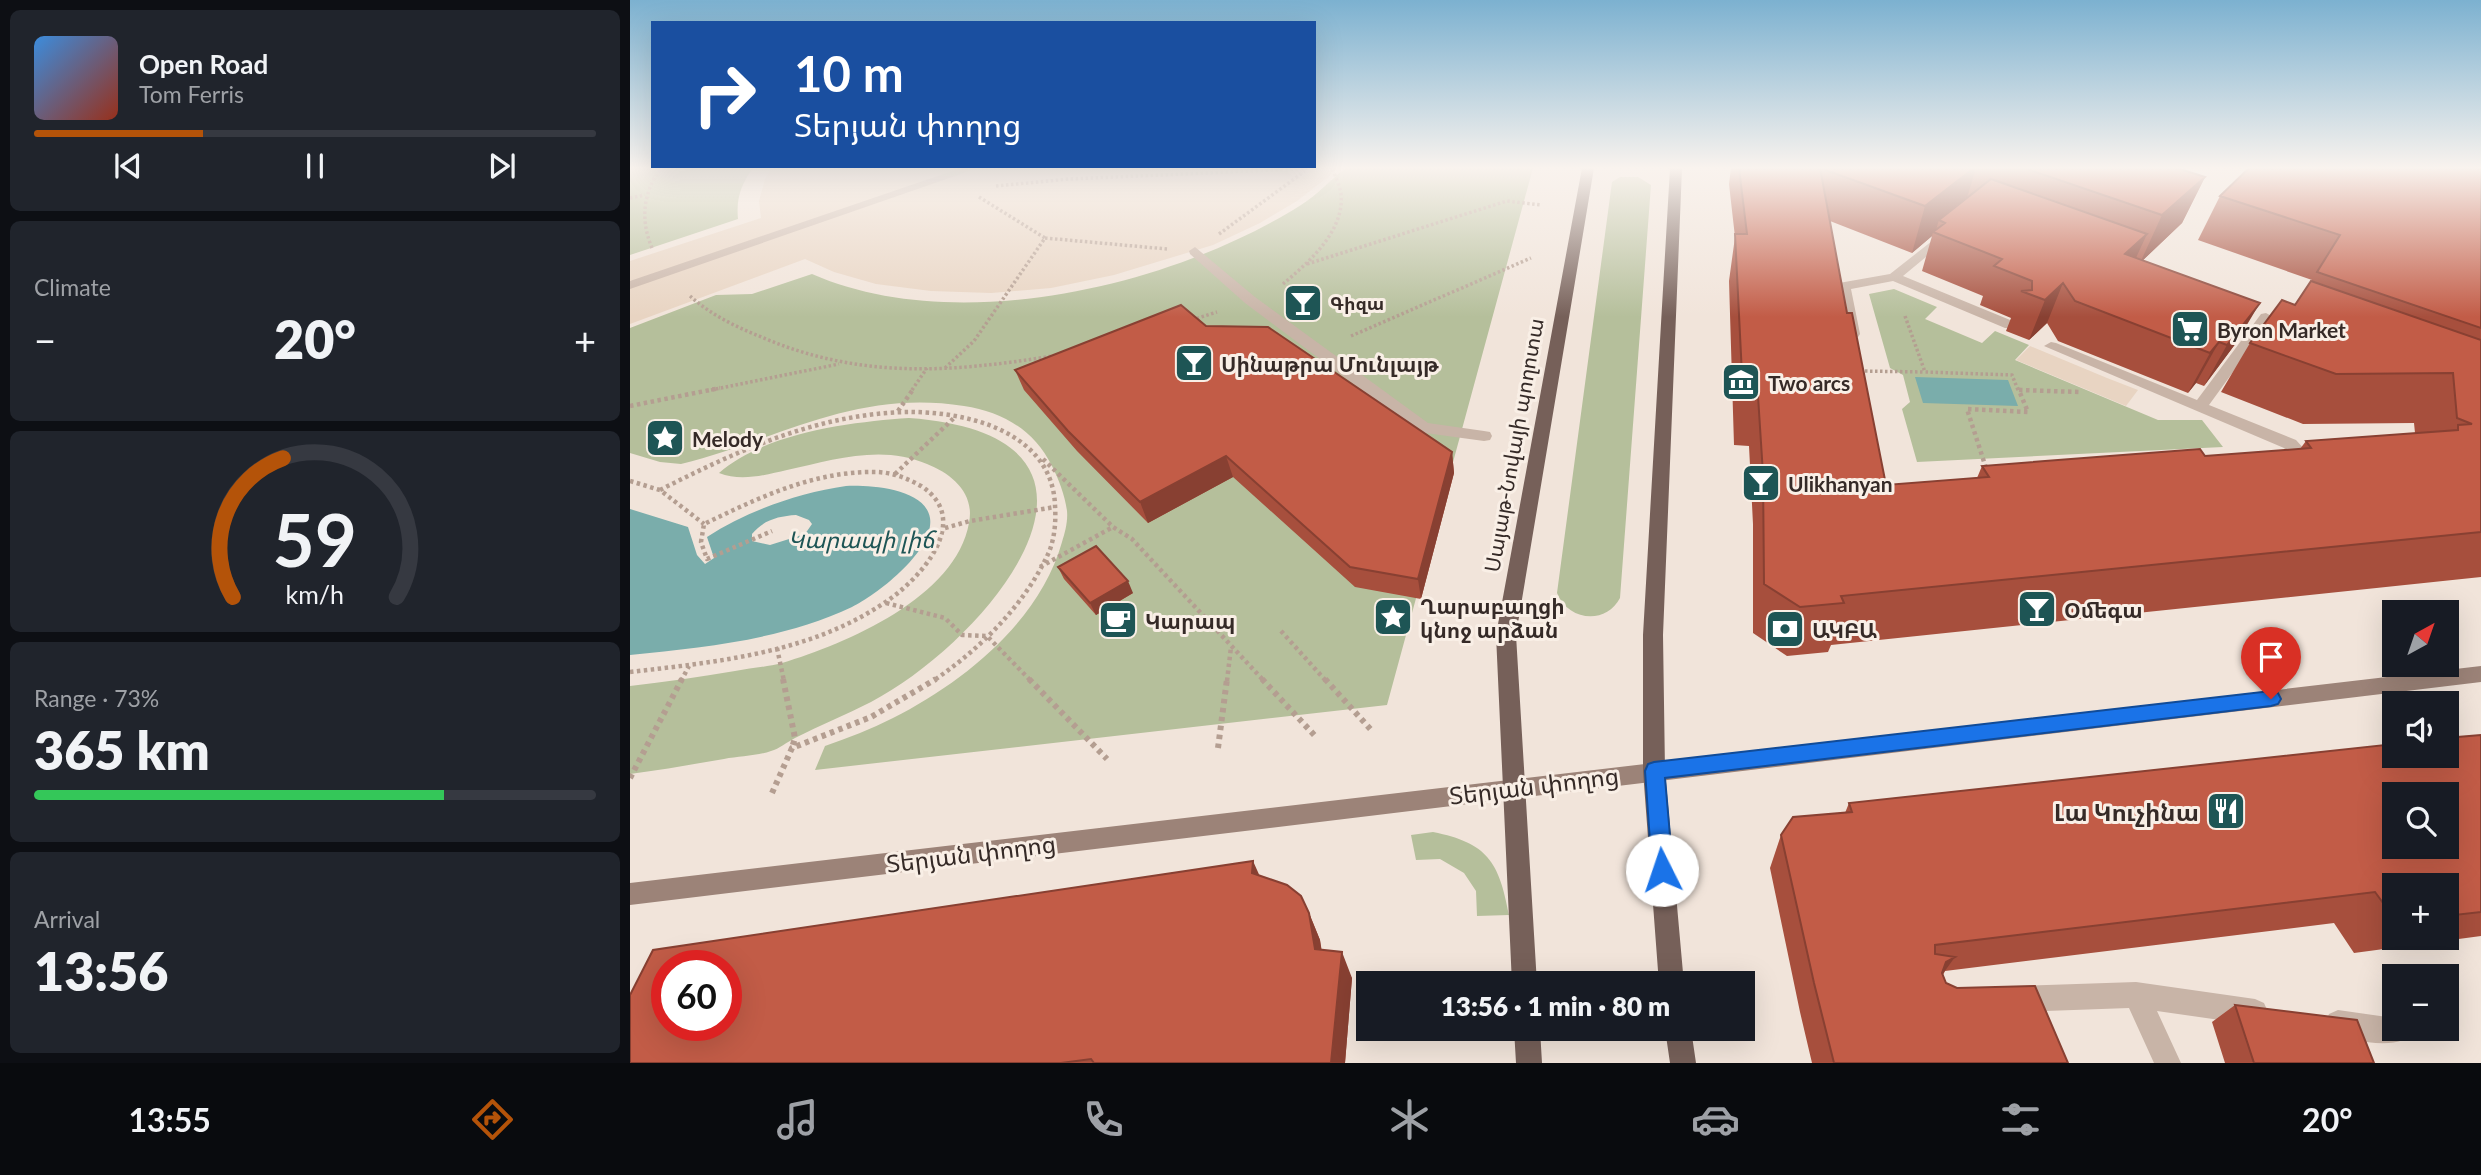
<!DOCTYPE html>
<meta charset="utf-8">
<style>
:root{--surface:#171b24;--page:#20242c;--text:#f1f3f6;--muted:#9ea1a6;--line:#363941;--accent:#b45309}
body{margin:0;font-family:Lato,"Noto Sans Armenian",sans-serif;background:var(--page);color:var(--text);height:100vh;display:flex;flex-direction:column;font-size:26px;white-space:nowrap}
*{box-sizing:border-box;margin:0}
p{font-size:23px;color:var(--muted)}
.icon{flex:none;width:38px;height:38px;fill:none;stroke:currentColor;stroke-width:2;stroke-linecap:round;stroke-linejoin:round}
.map{position:relative;flex:1;overflow:hidden}
.sheet{display:flex;flex-direction:column;gap:10px;padding:10px;background:#0d0f14;width:630px}
.sheet>*{flex:none}
.guide{position:absolute;left:21px;top:21px;width:665px;height:147px;border-radius:0px;box-shadow:0 7px 28px #0002;background:#1a4fa0;color:#fff;overflow:hidden}
.needle{width:46px;rotate:40deg}
.buttons{position:absolute;left:1752px;top:600px;display:grid;gap:14px}
.buttons a{display:grid;place-items:center;width:77px;height:77px;border-radius:0px;background:var(--surface);box-shadow:0 7px 28px #0002;font-size:35px}
.speed{position:absolute;left:21px;top:950px;display:flex;gap:14px;font-size:35px;font-weight:700;text-align:center}
.speed>*{display:grid;place-content:center;width:91px;height:91px;border-radius:50%;background:var(--surface);box-shadow:0 7px 28px #0002;line-height:1}
.speed .limit{border:10px solid #d22;background:#fff;color:#111}
.pin{position:absolute;display:grid;place-items:center;width:60px;height:60px;color:#fff;margin:-72px -30px;border-radius:50% 50% 50% 0;rotate:-45deg;box-shadow:0 0 7px #0007}
.pin .icon{rotate:45deg}
.me{position:absolute;width:77px;margin:-38px;rotate:356deg;stroke-linejoin:round;filter:drop-shadow(0 0 5px #0008)}
.turn{display:flex;align-items:center;gap:24px;height:147px;padding:0 28px;font-size:32px}
.turn .icon{width:91px;height:91px;stroke-width:2.5}
.turn b{display:block;font-size:49px;line-height:60px}
.big{font-size:52px;font-weight:800;line-height:1.1}
.sheet .widget{flex:1;display:flex;flex-direction:column;justify-content:center;gap:10px;min-width:0;padding:0 24px;border-radius:10px;background:var(--page)}
.sheet .dial{align-items:center;gap:0}
.dial svg{height:182px;overflow:visible;fill:none;stroke:var(--line);stroke-width:7;stroke-linecap:round;text-anchor:middle}
.dial text{fill:var(--text);stroke:none}
.song{display:flex;align-items:center;gap:21px}
.cover{width:84px;height:84px;border-radius:10px;background:linear-gradient(135deg,hsl(210 70% 55%),hsl(10 70% 35%))}
.played{height:7px;border-radius:4px;background:linear-gradient(90deg,var(--accent) 30%,var(--line) 30%)}
.keys{display:flex;justify-content:space-around;direction:ltr}
.heat{display:flex;justify-content:space-between;align-items:center;font-size:38px;direction:ltr}
.charge{height:10px;border-radius:5px;background:linear-gradient(90deg,#34c759 73%,var(--line) 0)}
.trip{position:absolute;left:726px;top:971px;width:399px;height:70px;border-radius:0px;background:var(--surface);box-shadow:0 7px 28px #0002;font-weight:800;line-height:70px;text-align:center}
.tabs{display:flex;height:112px;justify-content:space-around;align-items:center;background:#090b0e;color:var(--muted)}
.tabs .icon{width:49px;height:49px}
.tabs .selected{color:var(--accent)}
.tabs b{font-size:32px;color:var(--text)}
main{display:flex;flex:1;min-height:0}
.map>svg:first-child{display:block}
.green{fill:#b5bf9b}
.plaza{fill:#e8d4c2}
.water{fill:#7aadab;fill-rule:evenodd}
.lines{fill:none;stroke-linecap:round;stroke-linejoin:round}
.path-far2{stroke:#b49e91;stroke-width:3.5;stroke-dasharray:2.5 2.5;stroke-linecap:butt}
.path-far1{stroke:#b49e91;stroke-width:4.5;stroke-dasharray:3.5 3.5;stroke-linecap:butt}
.path{stroke:#b49e91;stroke-width:6;stroke-dasharray:4.5 4.5;stroke-linecap:butt}
.lane{fill:#c8b4a7;fill-rule:evenodd}
.street{fill:#c8b4a7;fill-rule:evenodd}
.secondary{fill:#9c8378;fill-rule:evenodd}
.primary{fill:#766059;fill-rule:evenodd}
.wall{fill:#a74f3d;fill-rule:evenodd}
.shaded-wall{fill:#884032}
.building{fill:#c25c47;stroke:#884032;stroke-width:2;fill-rule:evenodd}
.route{fill:#1a73e8;stroke:#114b97;stroke-width:2}
.labels{text-anchor:middle;dominant-baseline:central;stroke-width:6;stroke-linejoin:round;paint-order:stroke}
.far-poi-label{font-size:18px;font-weight:bold;fill:#352a27;stroke:#f9efe6;text-anchor:start}
.poi-label{font-size:21px;font-weight:bold;fill:#352a27;stroke:#f9efe6;text-anchor:start}
.street-label{font-size:21px;fill:#352a27;stroke:#f9efe6}
.water-label{font-size:23px;font-style:italic;fill:#1e5555;stroke:#f9efe6}
.near-street-label{font-size:24px;fill:#352a27;stroke:#f9efe6}
.near-poi-label{font-size:24px;font-weight:bold;fill:#352a27;stroke:#f9efe6;text-anchor:end}
</style>
<main>
<section class="sheet">
<div class="widget">
<div class="song"><i class="cover"></i><div><b>Open Road</b><p>Tom Ferris</p></div></div>
<div class="played"></div>
<div class="keys"><svg class="icon" aria-label="previous" viewBox="0 0 24 24"><path d="M18 5L8 12l10 7zM5 5v14"/></svg><svg class="icon" aria-label="pause" viewBox="0 0 24 24"><path d="M8 5v14M16 5v14"/></svg><svg class="icon" aria-label="next" viewBox="0 0 24 24"><path d="M6 5l10 7-10 7zM19 5v14"/></svg></div>
</div>
<div class="widget"><p>Climate</p>
<div class="heat"><a>−</a><b class="big">20°</b><a>+</a></div>
</div>
<div class="widget dial"><svg viewBox="0 0 100 80">
<path d="M14 69A42 42 0 1 1 86 69"/>
<path d="M14 69A42 42 0 0 1 36 8" stroke="#b45309"/>
<text x="50" y="56" font-size="32" font-weight="700">59</text>
<text x="50" y="72" font-size="11">km/h</text>
</svg></div>
<div class="widget"><p>Range · 73%</p><b class="big">365 km</b><div class="charge"></div></div>
<div class="widget"><p>Arrival</p><b class="big">13:56</b></div>
</section>
<div class="map">
<svg width="1851" height="1063" viewBox="0 0 1851 1063">
<rect width="100%" height="100%" fill="#f1e4da"/>
<path class="green" d="M0,168H123C111,185 106,198 108,219L0,255Z
M715,168H903L757,705L185,770L195,746C218,738 241,729 263,718C334,682 410,621 432,542C435,533 438,521 437,511C435,496 429,480 422,466C404,430 373,412 334,406C225,389 150,439 51,464L30,462L0,453V328L86,295L122,294L182,274C326,337 541,287 671,205C687,195 701,180 715,168Z
M990,177H1008L1021,185L990,598C976,625 938,621 927,593L982,182Z
M1264,289L1307,307L1295,319L1352,343L1365,331L1399,345L1385,360L1528,420H1572L1593,447L1287,462L1272,409L1280,402L1273,375L1260,368L1239,294Z
M279,418C525,436 362,638 241,702C216,715 190,725 165,738C157,742 149,749 141,751C127,756 109,756 94,759C63,764 32,770 0,774V686C35,682 70,677 105,671C121,668 137,667 152,663C216,644 326,597 339,523C345,493 322,474 297,464C252,444 202,460 157,470C135,475 111,482 89,473C134,433 220,422 279,418Z
M803,832C858,843 869,862 879,915L847,916L846,891L834,873L810,859L786,860L781,835Z"/>
<path class="plaza" d="M142,168H702V174L667,201L630,223L583,245L484,275L421,288L361,293L301,291L246,284L204,272L175,259L0,324V261L131,218L129,201L135,179Z
M1400,346L1477,378L1508,390L1496,406L1386,360Z"/>
<path class="water" d="M1285,377L1378,380L1388,406L1293,403Z
M216,486C239,485 295,488 300,518C305,550 247,595 222,607C151,640 77,647 0,655V509L58,527L67,555L75,564L84,558L77,537C117,511 168,493 216,486ZM166,515L179,520L182,524L175,534L140,545L122,541V534C133,520 149,516 166,515Z"/>
<g class="lines">
<path class="path-far2" d="M366,186L439,179L690,168
M0,198L15,195
M589,234L675,171
M415,238L537,249
M22,248C10,219 13,193 31,168
M677,264L877,201L911,205
M653,284C678,263 715,231 711,194C710,185 705,176 702,168
M60,296C80,314 104,326 129,336C227,379 319,373 422,356
M1275,316L1295,372L1382,375L1388,390
M562,320L587,312
M721,336L901,258
M315,368L344,341L415,238L349,197
M1230,371L1295,372
M81,390L209,364
M282,390L297,368"/>
<path class="path-far1" d="M1389,390L1450,392
M0,406L90,388
M268,411L284,388
M413,459L483,527L502,539L634,681
M1356,468L1337,409L1398,412L1388,388
M265,474L325,417
M0,481L30,490L74,524
M30,490C107,451 187,414 276,412C337,411 422,432 425,505C426,520 425,537 419,552C395,605 350,649 303,681
M315,528L340,521L425,507
M410,567L483,527
M256,603L315,618L332,635L357,636L401,681
M651,631L696,681
M147,648L154,681
M0,672C87,662 180,653 254,603C290,580 344,520 291,486C277,478 261,472 245,472C184,471 128,498 74,524L71,542L77,559L142,531
M51,681L59,666
M597,681L601,647"/>
<path class="path" d="M153,679L165,738L162,748
M399,679L477,759
M632,679L687,738
M695,679L743,732
M588,748L597,679
M0,778L52,679
M142,793L162,748L241,717L306,679"/>
<path class="lane" d="M1316,230L1320,231V237L1273,276L1385,322V328H1375L1263,281L1221,289L1230,334L1228,337H1218L1207,286L1209,283L1260,274Z
M1636,313L1643,317L1579,405L1666,440L1686,462L1688,466L1686,470H1674L1654,448L1414,346L1421,342L1426,343L1567,400L1631,314Z
M1506,982L1625,999L1634,1003L1638,1012L1634,1021L1625,1025L1527,1011L1551,1063H1524L1499,1008L1388,1012L1379,1008L1375,999L1379,990L1388,986Z
M1708,1010L1764,1018V1029L1777,1031L1773,1040C1754,1048 1718,1040 1699,1032L1695,1023L1699,1014Z"/>
<path class="street" d="M331,168H348L0,289V281Z
M565,247L625,297L798,423L854,431L860,432L862,436L860,440L854,441L788,432L615,303L560,254L559,251Z"/>
<path class="secondary" d="M1851,666V682L0,905V883Z"/>
<path class="primary" d="M952,168H964L886,635L907,984H882L866,635Z
M1040,168H1052L1033,635L1035,771L1054,984H1029L1013,771V635Z
M884,1029H910L912,1063H886Z
M1035,1029H1061L1066,1063H1040Z"/>
</g>
<path class="wall" d="M1101,168H1547L1575,177L1552,223L1512,261L1606,343L1574,386L1566,383L1558,393L1428,341L1417,323L1399,340L1376,331L1381,318L1350,305L1353,296L1292,271L1302,236L1282,253L1200,221L1217,313L1256,485L1347,478L1352,466L1575,456L1670,449L1676,441L1785,433L1784,423L1673,424L1591,392L1620,343L1665,305L1682,280L1568,240L1590,196L1851,168V577L1201,645L1198,652L1157,656L1123,633V524L1119,446L1104,445L1099,281L1105,237L1099,184Z
M576,326L822,452L824,473L791,599L725,587L603,477L518,523L447,451L394,390L385,370Z
M428,567L503,593L466,615L434,579Z
M1851,735V936L1724,953L1704,923L1315,971L1313,975L1316,983L1438,1063H1182L1170,1012L1140,868L1151,835L1215,813L1219,803ZM1764,886H1816V938H1764Z
M629,876L679,913L690,940L691,950L722,978L715,1063H0Z
M1605,1005L1744,1063H1595L1582,1022Z"/>
<path class="shaded-wall" d="M1344,168H1346L1333,211L1315,223L1309,220L1305,233L1303,232L1302,236L1282,253L1295,206Z
M1575,177L1552,223L1510,263L1532,215Z
M1517,234L1499,273L1495,254Z
M1433,283L1417,323L1399,340L1415,300Z
M1630,303L1606,343L1574,386L1597,345Z
M1589,342L1566,383L1558,393L1580,353Z
M822,452L824,473L791,599L788,579Z
M596,456L603,477L518,523L510,502Z
M498,581L503,593L466,615L460,603Z
M623,861L636,890L622,873Z
M679,913L690,940L696,976L685,949Z
M712,952L722,978L715,1063H701Z
M1325,957L1304,986L1316,962Z"/>
<path class="building" d="M1109,168H1344L1295,206L1190,168L1217,313H1222L1256,485L1359,477L1352,466L1570,449L1575,456L1681,448L1676,441L1828,430V425L1842,424L1827,418L1823,373L1706,374L1620,343L1652,300L1665,305L1681,281L1851,340V532L1211,596L1214,603L1170,607L1134,584L1133,474L1128,396L1113,395L1105,234H1117Z
M1394,168H1547L1575,177L1532,215Z
M1619,168H1851V328L1687,272L1710,235L1590,196Z
M1361,179L1517,234L1495,254L1630,303L1597,345L1589,342L1580,353L1445,301L1433,283L1415,300L1391,291L1402,290V281L1364,266L1372,259L1303,232L1315,223L1309,220Z
M551,305L576,326L638,327L822,452L788,579L720,567L596,456L510,502L438,431L385,370Z
M466,546L498,581L460,603L428,567Z
M1851,735V912L1816,916V886H1764V918L1745,892L1305,945V954L1325,957L1316,962L1312,973L1316,983L1327,988L1405,986L1438,1063H1204L1184,983L1151,835L1163,817L1222,812L1219,803L1764,744V756H1816V738ZM1764,794H1816V847H1764Z
M623,861L622,873L657,885L671,896L679,913L685,949L712,952L701,1063H464L461,1059L431,1063H0V995L23,950ZM37,966H96V1026H37Z
M1605,1005L1727,1020L1744,1063H1624Z"/>
<linearGradient id="sky" x2="0" y2="1"><stop stop-color="#7cb1d0"/><stop offset="0.53" stop-color="#f9f3ee"/><stop offset="1" stop-color="#f9f3ee" stop-opacity="0"/></linearGradient>
<rect width="1851" height="317" fill="url(#sky)"/>
<path class="route" d="M1641,691L1648,693L1651,699L1648,704L1641,706L1035,778L1043,870L1040,877L1032,880L1025,877L1022,870L1015,771L1018,764L1024,762Z"/>
<defs>
<g id="bar-square" transform="scale(2.0125)"><rect x="-9" y="-9" width="18" height="18" rx="4" fill="#1e5555" stroke="#f9efe6"/><path d="M-6-5H6L.8 .8V4.5H3.5V6h-7V4.5H-.8V.8Z" fill="#fff"/></g>
<g id="supermarket-square" transform="scale(2.0125)"><rect x="-9" y="-9" width="18" height="18" rx="4" fill="#1e5555" stroke="#f9efe6"/><path d="M-6-5.5h2.5l.6 2H6L4.5 2H-2.5L-4.4-4H-6ZM-1.5 3.2a1.3 1.3 0 1 0 .1 0ZM3 3.2a1.3 1.3 0 1 0 .1 0Z" fill="#fff"/></g>
<g id="museum-square" transform="scale(2.0125)"><rect x="-9" y="-9" width="18" height="18" rx="4" fill="#1e5555" stroke="#f9efe6"/><path d="M0-6L6-3V-2H-6V-3ZM-5-1h2V3h-2ZM-1-1h2V3h-2ZM3-1h2V3H3ZM-6 4H6V6H-6Z" fill="#fff"/></g>
<g id="sight-square" transform="scale(2.0125)"><rect x="-9" y="-9" width="18" height="18" rx="4" fill="#1e5555" stroke="#f9efe6"/><path d="M0-6L1.8-2.2L6-1.7L2.9 1.2L3.7 5.4L0 3.3L-3.7 5.4L-2.9 1.2L-6-1.7L-1.8-2.2Z" fill="#fff"/></g>
<g id="cafe-square" transform="scale(2.0125)"><rect x="-9" y="-9" width="18" height="18" rx="4" fill="#1e5555" stroke="#f9efe6"/><path d="M-5.5-4.5H6V0H3Q3 3.5 0 3.5H-2.5Q-5.5 3.5-5.5 0ZM3-3.2v2h1.7v-2ZM-6 4.5H4V6H-6Z" fill="#fff"/></g>
<g id="bank-square" transform="scale(2.0125)"><rect x="-9" y="-9" width="18" height="18" rx="4" fill="#1e5555" stroke="#f9efe6"/><path d="M-6-4H6V4H-6ZM0-2.3a2.3 2.3 0 1 0 0 4.6a2.3 2.3 0 1 0 0-4.6Z" fill="#fff"/></g>
<g id="restaurant-square" transform="scale(2.0125)"><rect x="-9" y="-9" width="18" height="18" rx="4" fill="#1e5555" stroke="#f9efe6"/><path d="M-5-6h1v4h1v-4h1v4h1v-4h1v5L-1.5 .5V6h-2V.5L-5-1ZM5-6V6H3V1.5H1.5Q1.5-4 5-6Z" fill="#fff"/></g>
</defs>
<g fill-rule="evenodd">
<use href="#bar-square" x="673" y="303"/>
<use href="#supermarket-square" x="1560" y="329"/>
<use href="#bar-square" x="564" y="363"/>
<use href="#museum-square" x="1111" y="382"/>
<use href="#sight-square" x="35" y="438"/>
<use href="#bar-square" x="1131" y="483"/>
<use href="#bar-square" x="1407" y="609"/>
<use href="#sight-square" x="763" y="617"/>
<use href="#cafe-square" x="488" y="620"/>
<use href="#bank-square" x="1155" y="629"/>
<use href="#restaurant-square" x="1596" y="811"/>
</g>
<g class="labels">
<g class="far-poi-label">
<text x="700" y="303">Գիզա</text>
</g>
<g class="poi-label">
<text x="1587" y="329">Byron Market</text>
<text x="591" y="363">Սինաթրա Մունլայթ</text>
<text x="1138" y="382">Two arcs</text>
<text x="62" y="438">Melody</text>
<text x="1158" y="483">Ulikhanyan</text>
<text x="790" y="605">Ղարաբաղցի<tspan x="790" dy="24">կնոջ արձան</tspan></text>
<text x="1434" y="609">Օմեգա</text>
<text x="515" y="620">Կարապ</text>
<text x="1182" y="629">ԱԿԲԱ</text>
</g>
<g class="street-label">
<text transform="translate(883 445) rotate(-80)">Սայաթ-Նովայի պողոտա</text>
</g>
<g class="water-label">
<text x="231" y="539">Կարապի լիճ</text>
</g>
<g class="near-street-label">
<text transform="translate(904 785) rotate(-7)">Տերյան փողոց</text>
<text transform="translate(341 853) rotate(-7)">Տերյան փողոց</text>
</g>
<g class="near-poi-label">
<text x="1569" y="811">Լա Կուչինա</text>
</g>
</g>
</svg>
<div class="buttons">
<a><svg class="needle" viewBox="-14 -14 28 28"><path d="M0-13l5 13h-10z" fill="#e53935"/><path d="M0 13l5-13h-10z" fill="#9ea1a6"/></svg></a>
<a><svg class="icon" aria-label="sound" viewBox="0 0 24 24"><path d="M4 9h4l5-4v14l-5-4H4zM17 9q2 3 0 6"/></svg></a>
<a><svg class="icon" aria-label="search" viewBox="0 0 24 24"><circle cx="10" cy="10" r="6"/><path d="M15 15l6 6"/></svg></a>
<a>+</a>
<a>−</a>
</div>
<div class="speed"><div class="limit">60</div></div>
<div class="pin" style="left:1641px;top:699px;background:#d93025"><svg class="icon" aria-label="arrive" viewBox="0 0 24 24"><path d="M6 21V4h12l-3 4 3 4H6"/></svg></div>
<svg class="me" style="left:1032px;top:870px" viewBox="-20 -20 40 40"><circle r="19" fill="#fff"/><path d="M0-13L10 11 0 6-10 11z" fill="#1a73e8"/></svg>
<div class="trip">13:56 · 1 min · 80 m</div>
<div class="guide">
<div class="turn"><svg class="icon" aria-label="right" viewBox="0 0 24 24"><path d="M7 20v-9h11M14 6l5 5-5 5"/></svg><div><b>10 m</b>Տերյան փողոց</div></div>
</div>
</div>
</main>
<nav class="tabs">
<b>13:55</b>
<svg class="icon selected" aria-label="directions" viewBox="0 0 24 24"><path d="M12 3l9 9-9 9-9-9zM9 14v-3h6M13 9l2 2-2 2"/></svg>
<svg class="icon" aria-label="music" viewBox="0 0 24 24"><path d="M9 18V5l10-2v13"/><circle cx="6" cy="18" r="3"/><circle cx="16" cy="16" r="3"/></svg>
<svg class="icon" aria-label="phone" viewBox="0 0 24 24"><path d="M5 4h4l2 5-3 2q2 4 5 5l2-3 5 2v4C11 20 4 13 5 4z"/></svg>
<svg class="icon" aria-label="climate" viewBox="0 0 24 24"><path d="M12 3v18M4 7l16 10M4 17L20 7"/></svg>
<svg class="icon" aria-label="car" viewBox="0 0 24 24"><path d="M5 17H2v-5l4-1 3-4h7l3 4 3 1v5h-3M9 17h6M6 11h13"/><circle cx="7" cy="17" r="2"/><circle cx="17" cy="17" r="2"/></svg>
<svg class="icon" aria-label="filters" viewBox="0 0 24 24"><path d="M4 7h16M4 17h16"/><circle cx="9" cy="7" r="2"/><circle cx="15" cy="17" r="2"/></svg>
<b>20°</b>
</nav>
